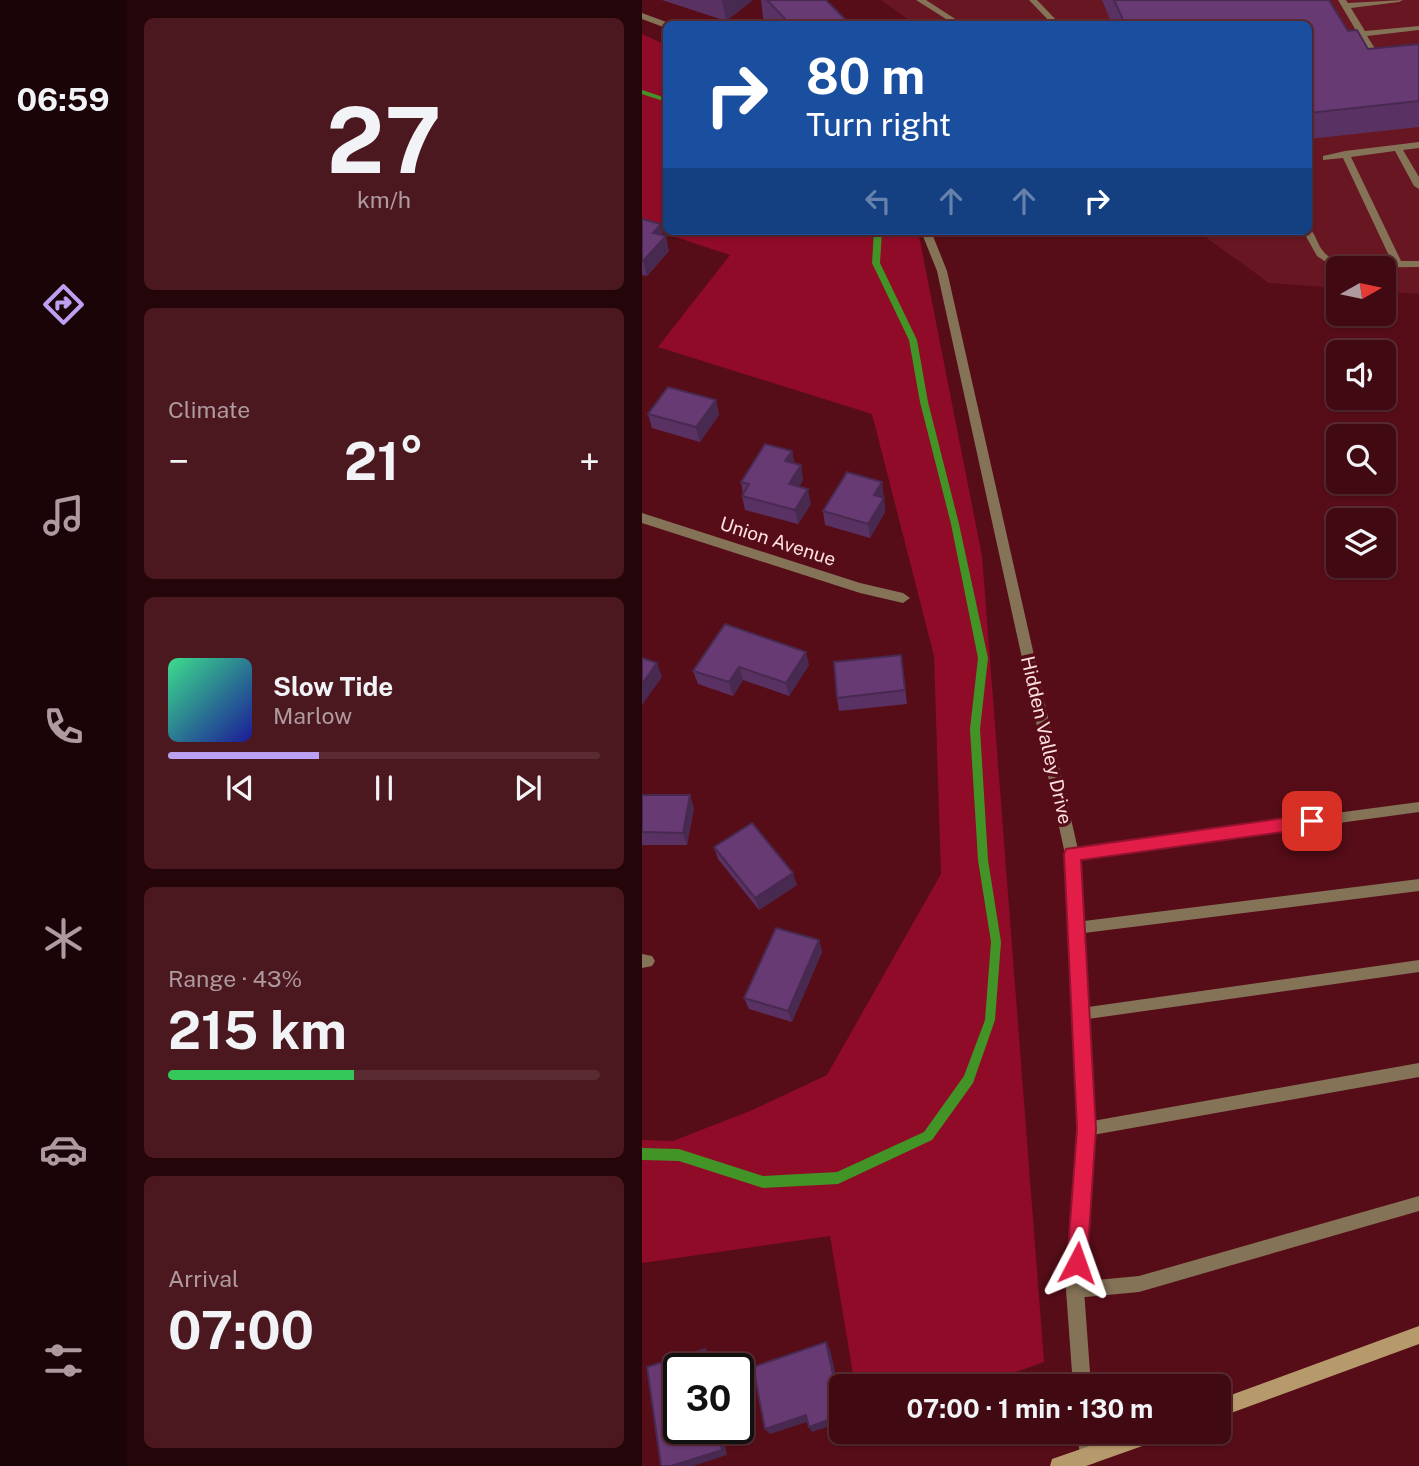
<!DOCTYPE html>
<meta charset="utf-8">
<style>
:root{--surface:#410a12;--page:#4c1820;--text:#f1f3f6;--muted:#ae9a9f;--line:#5a2b32;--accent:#bca0f2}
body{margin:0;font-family:"Public Sans",sans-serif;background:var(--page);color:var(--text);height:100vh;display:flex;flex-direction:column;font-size:26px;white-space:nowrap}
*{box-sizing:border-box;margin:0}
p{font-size:23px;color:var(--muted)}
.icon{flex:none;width:38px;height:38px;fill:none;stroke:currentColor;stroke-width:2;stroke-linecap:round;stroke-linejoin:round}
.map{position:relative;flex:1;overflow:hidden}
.drawer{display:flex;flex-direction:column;gap:18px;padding:18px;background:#24060a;width:516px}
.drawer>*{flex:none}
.top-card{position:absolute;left:21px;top:21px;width:649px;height:214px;border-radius:10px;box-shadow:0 2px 5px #0004,0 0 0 2px var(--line);background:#1a4fa0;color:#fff;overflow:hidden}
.needle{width:46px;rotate:81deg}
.controls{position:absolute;left:684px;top:256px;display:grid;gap:14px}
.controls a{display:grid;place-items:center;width:70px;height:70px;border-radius:10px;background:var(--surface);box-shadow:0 2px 5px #0004,0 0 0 2px var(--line);font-size:35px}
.speed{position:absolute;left:21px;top:1353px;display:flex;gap:14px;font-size:35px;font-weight:700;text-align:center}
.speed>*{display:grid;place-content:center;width:91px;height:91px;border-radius:50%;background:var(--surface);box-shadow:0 2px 5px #0004,0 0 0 2px var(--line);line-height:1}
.speed .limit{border:4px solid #111;border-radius:10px;background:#fff;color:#111}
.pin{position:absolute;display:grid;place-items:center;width:60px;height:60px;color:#fff;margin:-30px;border-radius:14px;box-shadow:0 4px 10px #0006}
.me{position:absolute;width:77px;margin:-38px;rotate:4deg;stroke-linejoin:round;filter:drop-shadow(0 0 5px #0008)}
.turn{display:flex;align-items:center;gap:24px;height:147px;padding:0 28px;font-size:32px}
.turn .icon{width:91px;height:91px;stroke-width:2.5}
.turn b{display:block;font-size:49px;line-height:60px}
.lanes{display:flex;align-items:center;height:66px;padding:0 28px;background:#0003;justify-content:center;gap:35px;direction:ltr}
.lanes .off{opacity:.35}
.big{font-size:52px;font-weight:700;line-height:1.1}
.drawer .card{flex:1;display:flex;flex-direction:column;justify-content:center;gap:10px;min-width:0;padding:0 24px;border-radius:10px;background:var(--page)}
.drawer .dial{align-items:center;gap:0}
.dial b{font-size:91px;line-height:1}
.song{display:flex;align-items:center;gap:21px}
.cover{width:84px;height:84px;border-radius:10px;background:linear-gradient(135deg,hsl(150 70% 55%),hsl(240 70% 35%))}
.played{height:7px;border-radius:4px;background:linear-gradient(90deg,var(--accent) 35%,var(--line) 35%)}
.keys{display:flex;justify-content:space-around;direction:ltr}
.heat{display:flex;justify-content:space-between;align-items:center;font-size:38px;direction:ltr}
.charge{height:10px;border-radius:5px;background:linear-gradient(90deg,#34c759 43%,var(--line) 0)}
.trip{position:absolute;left:187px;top:1374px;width:402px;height:70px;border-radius:10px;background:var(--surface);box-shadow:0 2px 5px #0004,0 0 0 2px var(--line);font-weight:700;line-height:70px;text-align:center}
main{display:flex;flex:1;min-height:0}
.tab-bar{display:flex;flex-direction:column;width:126px;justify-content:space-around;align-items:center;background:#1a0407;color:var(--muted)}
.tab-bar .icon{width:49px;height:49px}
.tab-bar .current{color:var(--accent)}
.tab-bar b{font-size:32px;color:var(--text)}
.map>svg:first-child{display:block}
.built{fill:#671622}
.green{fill:#900b27}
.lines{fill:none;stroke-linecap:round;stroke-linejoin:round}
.stream{fill:#429427;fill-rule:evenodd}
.service{fill:#857357;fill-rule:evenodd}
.minor{fill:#857357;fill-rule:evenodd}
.secondary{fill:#b79a6c;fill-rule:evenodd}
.wall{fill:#593263}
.shaded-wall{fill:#482950}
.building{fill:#673a73;stroke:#482950;stroke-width:2}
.route{fill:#e11d48;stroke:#92132f;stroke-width:2}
.labels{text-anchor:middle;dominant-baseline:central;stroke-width:7;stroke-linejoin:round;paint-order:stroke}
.street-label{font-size:19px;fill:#fde0e0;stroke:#570d18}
</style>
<main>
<nav class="tab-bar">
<b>06:59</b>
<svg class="icon current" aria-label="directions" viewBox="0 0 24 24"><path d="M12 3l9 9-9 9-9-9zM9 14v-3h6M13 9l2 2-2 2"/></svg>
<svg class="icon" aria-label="music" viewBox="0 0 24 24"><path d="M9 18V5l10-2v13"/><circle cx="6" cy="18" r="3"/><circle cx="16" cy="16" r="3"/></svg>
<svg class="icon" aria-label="phone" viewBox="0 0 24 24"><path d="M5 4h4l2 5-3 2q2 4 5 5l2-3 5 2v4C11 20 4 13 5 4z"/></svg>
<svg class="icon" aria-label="climate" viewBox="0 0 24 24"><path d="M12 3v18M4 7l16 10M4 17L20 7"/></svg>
<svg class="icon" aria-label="car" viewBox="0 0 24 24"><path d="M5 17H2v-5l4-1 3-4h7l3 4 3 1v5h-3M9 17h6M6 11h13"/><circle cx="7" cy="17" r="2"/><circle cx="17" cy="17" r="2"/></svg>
<svg class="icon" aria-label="filters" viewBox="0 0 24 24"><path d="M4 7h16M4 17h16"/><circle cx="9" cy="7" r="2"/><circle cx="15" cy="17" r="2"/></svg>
</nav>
<section class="drawer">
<div class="card dial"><b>27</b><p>km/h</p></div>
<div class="card"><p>Climate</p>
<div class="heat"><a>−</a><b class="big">21°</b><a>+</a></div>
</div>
<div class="card">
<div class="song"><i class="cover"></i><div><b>Slow Tide</b><p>Marlow</p></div></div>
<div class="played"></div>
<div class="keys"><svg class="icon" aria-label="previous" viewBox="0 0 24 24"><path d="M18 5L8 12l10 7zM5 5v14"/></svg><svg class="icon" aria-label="pause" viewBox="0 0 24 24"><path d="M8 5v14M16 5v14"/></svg><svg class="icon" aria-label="next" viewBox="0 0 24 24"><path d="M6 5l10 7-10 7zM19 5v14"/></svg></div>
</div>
<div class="card"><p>Range · 43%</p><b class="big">215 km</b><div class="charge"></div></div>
<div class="card"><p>Arrival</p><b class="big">07:00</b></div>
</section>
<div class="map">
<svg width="777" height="1466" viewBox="0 0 777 1466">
<rect width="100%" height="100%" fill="#570d18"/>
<path class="built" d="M239,0H777V294L742,292V268H696V288L627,283L555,231H667V24H272Z"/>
<path class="green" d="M0,34L24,45V231H276L340,556L402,1362L334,1386H213L188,1236L0,1263V1140L31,1141L108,1111L185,1075L299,874L292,656L230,414L16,347L88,255L0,226Z"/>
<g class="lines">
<path class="stream" d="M0,90L24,98V102L0,94Z
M232,231H240L238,263L275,340L286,402L317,524L346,658L338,729L346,860L359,942L353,1020L331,1083L290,1140L196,1184L121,1188L37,1161L0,1160V1148L37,1149L121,1176L195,1172L282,1132L322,1076L343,1020L349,942L336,860L328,729L336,658L309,524L278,402L267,340L230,263Z"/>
<path class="service" d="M274,0H284L321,24H312Z
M387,0H395L418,24H410Z
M696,0H704L706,3L761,0L757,2L709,8L723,31L777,26V30L725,36L734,50L746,58L739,60L728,54Z
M777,142V148L761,150L777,177V189L772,186L753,151L709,157L759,261H777V267L693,268L675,256L661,231H667V228C674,234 675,244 681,251C696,270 729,262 750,262L701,158L681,160V156L703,151Z
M777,802V812L430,860L425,858L424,854L425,850L430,848Z
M777,879V891L434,934L429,932L427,928L429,924L434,922Z
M777,960V972L439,1020L434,1019L432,1014L434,1009L439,1008Z
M777,1063V1077L445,1136L440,1134L438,1129L440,1124L445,1122Z
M777,1196V1211L497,1292L433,1298L428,1295L425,1290L428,1285L433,1282L497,1276Z"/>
<path class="minor" d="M0,13L27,23L28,24H24V28L0,19Z
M279,231H289L305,271L437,854L453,1129L442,1290L449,1386H431L424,1290L437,1129L423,854L295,271Z
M0,513L218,583L261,593L268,598L261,603L218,593L0,523Z
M0,954L10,956L13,961L10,966L0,968Z
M435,1432H453L455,1456L453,1463L446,1465L439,1463Z"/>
<path class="secondary" d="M777,1326V1344L578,1417V1399Z
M488,1432H522L520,1439L444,1466H408L410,1459Z"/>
</g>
<path class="wall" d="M20,0H111L84,21Z
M119,0H184L208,24H127L121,18Z
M460,0H687L706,31L726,49L777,44V127L667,139V24H470Z
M0,219L22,236L27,251L5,276L0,275Z
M74,400L77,415L58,442L10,428L6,414Z
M150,451L152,464L159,465L161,480L157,487L169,504L156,524L103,510L100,496L101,494L99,482Z
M242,497L243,512L228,538L183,525L181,511Z
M83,624L167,665L147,696L101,680L91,696L56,684L51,671Z
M259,655L265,704L197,711L195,698Z
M0,795L52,808L45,845H0Z
M72,847L155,885L117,910L76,859Z
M177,940L180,952L150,1022L107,1009L102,998Z"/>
<path class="shaded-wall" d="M80,0H111L84,21Z
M19,224L22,238L24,236L27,251L5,276L1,261L11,233Z
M74,400L77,415L58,442L54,427Z
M150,451L153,466L143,461Z
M159,465L161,480L149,499L147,484Z
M240,482L242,497L234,509L232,495Z
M166,489L169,504L156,524L153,510Z
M242,498L243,512L228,538L226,524Z
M164,652L167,665L147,696L144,683Z
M15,663L20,677L0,705V684Z
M97,667L101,680L91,696L87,682Z
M48,795L52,808L45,845L41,833Z
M151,873L155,885L117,910L113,898Z
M177,940L180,952L150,1022L146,1011Z
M184,1342L188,1349L200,1403V1412Z
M63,1349L68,1356L70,1368H66Z
M164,1415L168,1421L128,1434L123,1429Z
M200,1415V1422L170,1432L167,1427Z
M76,1428H80L85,1455L51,1466H29Z"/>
<path class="building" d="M125,0H184L208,24H148Z
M472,0H687L706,31L715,30L726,49L777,44V101L667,113V24H483Z
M0,219L19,224L11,233L24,236L1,261H0Z
M26,387L74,400L54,427L6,414Z
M123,444L150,451L143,461L159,465L147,484L166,489L153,510L100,496L107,484L99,482Z
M205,472L240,482L232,495L242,498L226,524L181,511Z
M83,624L164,652L144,683L97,667L87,682L51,671Z
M259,655L263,690L195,698L192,662Z
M0,658L15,663L0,684Z
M0,795H48L41,833L0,832Z
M110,823L151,873L113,898L72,847Z
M134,928L177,940L146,1011L102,998Z
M184,1342L200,1415L167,1427L164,1415L123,1429L111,1367Z
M63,1349L66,1368H37V1428H76L80,1450L29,1466H19L5,1367Z"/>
<path class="route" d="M670,814L676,816L678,821L676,826L670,828L439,860L454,1129L445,1263L442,1270L435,1273L428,1270L425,1263L435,1129L422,854L424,849Z"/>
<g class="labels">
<g class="street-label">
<text transform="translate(136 541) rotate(18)">Union Avenue</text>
<text transform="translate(405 740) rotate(77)">Hidden Valley Drive</text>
</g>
</g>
</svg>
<div class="controls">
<a><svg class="needle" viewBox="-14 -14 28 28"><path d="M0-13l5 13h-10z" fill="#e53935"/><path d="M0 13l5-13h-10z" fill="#ae9a9f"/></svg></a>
<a><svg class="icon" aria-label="sound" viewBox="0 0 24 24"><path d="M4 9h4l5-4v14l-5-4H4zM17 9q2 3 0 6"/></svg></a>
<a><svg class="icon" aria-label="search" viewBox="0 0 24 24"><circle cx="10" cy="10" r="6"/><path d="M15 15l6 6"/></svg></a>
<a><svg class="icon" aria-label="layers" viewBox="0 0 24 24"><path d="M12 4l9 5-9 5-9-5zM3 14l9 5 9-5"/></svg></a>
</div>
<div class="speed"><div class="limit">30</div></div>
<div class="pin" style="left:670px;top:821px;background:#d93025"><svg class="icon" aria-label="arrive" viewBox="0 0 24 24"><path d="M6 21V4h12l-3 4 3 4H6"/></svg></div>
<svg class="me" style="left:435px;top:1263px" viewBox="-20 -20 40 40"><path d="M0-17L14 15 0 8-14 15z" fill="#e11d48" stroke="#fff" stroke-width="4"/></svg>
<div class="trip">07:00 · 1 min · 130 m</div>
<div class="top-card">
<div class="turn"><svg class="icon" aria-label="right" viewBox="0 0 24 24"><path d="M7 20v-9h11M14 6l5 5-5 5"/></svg><div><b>80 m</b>Turn right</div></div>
<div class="lanes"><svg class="icon off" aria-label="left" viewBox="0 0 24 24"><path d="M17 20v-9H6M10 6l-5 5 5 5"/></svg><svg class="icon off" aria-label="ahead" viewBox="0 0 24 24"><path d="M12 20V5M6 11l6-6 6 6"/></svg><svg class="icon off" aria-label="ahead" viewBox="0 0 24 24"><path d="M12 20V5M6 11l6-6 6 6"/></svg><svg class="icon" aria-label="right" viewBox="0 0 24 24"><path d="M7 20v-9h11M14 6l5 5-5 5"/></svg></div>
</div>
</div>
</main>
